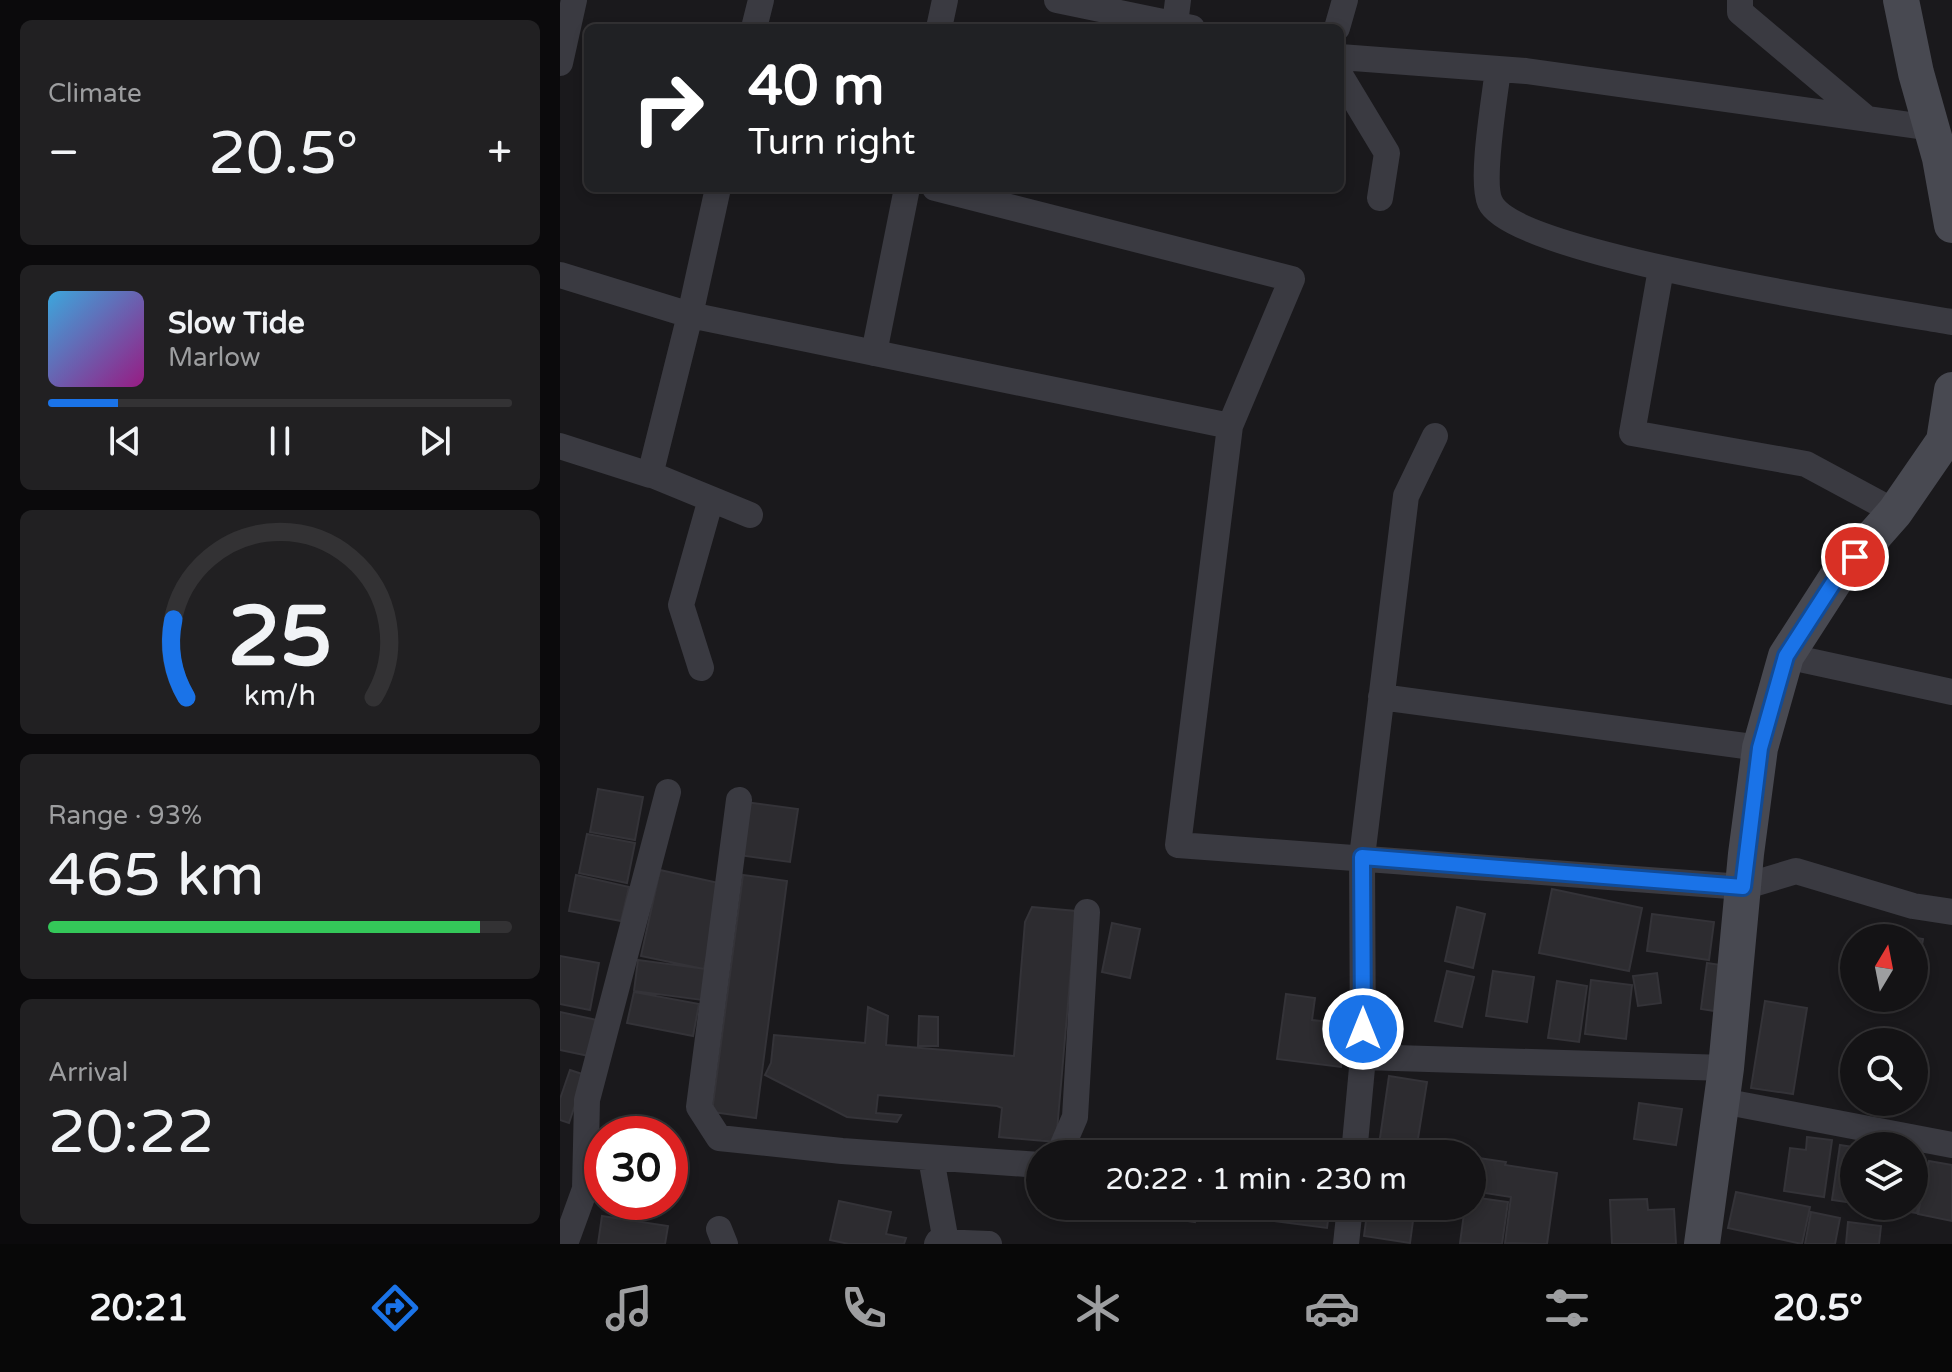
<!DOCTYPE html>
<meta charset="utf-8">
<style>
:root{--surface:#141315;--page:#212022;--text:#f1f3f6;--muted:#9d9ea0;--line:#333234;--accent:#1a73e8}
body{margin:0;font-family:"Varela Round",sans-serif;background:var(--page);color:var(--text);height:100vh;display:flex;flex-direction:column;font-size:30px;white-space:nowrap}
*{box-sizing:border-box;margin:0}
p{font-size:26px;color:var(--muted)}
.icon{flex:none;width:44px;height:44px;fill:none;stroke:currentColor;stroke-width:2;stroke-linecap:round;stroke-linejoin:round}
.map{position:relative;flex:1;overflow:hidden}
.details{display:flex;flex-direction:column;gap:20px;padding:20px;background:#0b0a0c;width:560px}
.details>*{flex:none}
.guide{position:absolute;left:24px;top:24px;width:760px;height:168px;border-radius:12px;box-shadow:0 4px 12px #0003,0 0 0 2px var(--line);background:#202124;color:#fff;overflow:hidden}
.needle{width:52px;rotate:10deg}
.buttons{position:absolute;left:1280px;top:924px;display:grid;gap:16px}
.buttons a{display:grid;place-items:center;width:88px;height:88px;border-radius:50%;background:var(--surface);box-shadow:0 4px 12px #0003,0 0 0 2px var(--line);font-size:40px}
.speed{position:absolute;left:24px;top:1116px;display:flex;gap:16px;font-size:40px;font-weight:700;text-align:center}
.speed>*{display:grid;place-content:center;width:104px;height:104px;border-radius:50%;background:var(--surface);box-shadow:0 4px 12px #0003,0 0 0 2px var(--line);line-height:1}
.speed .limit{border:12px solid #d22;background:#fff;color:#111}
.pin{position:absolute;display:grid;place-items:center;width:68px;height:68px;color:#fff;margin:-34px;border:4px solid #fff;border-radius:50%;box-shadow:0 2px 8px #0007}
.me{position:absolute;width:88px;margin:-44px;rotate:0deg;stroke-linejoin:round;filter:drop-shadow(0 0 6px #0008)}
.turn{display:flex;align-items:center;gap:28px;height:168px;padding:0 32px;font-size:36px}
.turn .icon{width:104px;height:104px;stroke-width:2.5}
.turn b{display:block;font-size:56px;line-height:68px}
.big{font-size:60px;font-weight:600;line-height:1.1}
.details .tile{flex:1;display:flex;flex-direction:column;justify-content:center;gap:12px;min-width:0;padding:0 28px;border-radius:12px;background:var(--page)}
.details .dial{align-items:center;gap:0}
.dial svg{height:208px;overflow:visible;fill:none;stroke:var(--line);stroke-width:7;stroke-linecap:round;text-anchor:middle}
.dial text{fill:var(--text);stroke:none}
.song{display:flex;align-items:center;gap:24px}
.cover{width:96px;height:96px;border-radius:12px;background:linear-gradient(135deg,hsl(200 70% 55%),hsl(310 70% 35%))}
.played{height:8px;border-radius:4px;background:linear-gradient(90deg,var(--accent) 15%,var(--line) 15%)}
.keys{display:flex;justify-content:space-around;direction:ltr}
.heat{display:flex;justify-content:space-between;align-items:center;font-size:44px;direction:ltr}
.charge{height:12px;border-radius:6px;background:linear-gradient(90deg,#34c759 93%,var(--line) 0)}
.trip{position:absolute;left:466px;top:1140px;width:460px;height:80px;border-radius:40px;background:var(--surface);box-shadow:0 4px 12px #0003,0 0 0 2px var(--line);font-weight:600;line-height:80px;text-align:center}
.menu{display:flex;height:128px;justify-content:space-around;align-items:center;background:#080808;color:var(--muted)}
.menu .icon{width:56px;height:56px}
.menu .on{color:var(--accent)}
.menu b{font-size:36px;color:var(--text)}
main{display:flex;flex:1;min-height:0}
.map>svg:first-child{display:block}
.building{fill:#2d2c30;stroke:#343338;stroke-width:2}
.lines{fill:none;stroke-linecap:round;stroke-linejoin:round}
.street{stroke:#3a3a41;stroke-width:26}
.secondary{stroke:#484951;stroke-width:36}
.route-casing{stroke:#114b97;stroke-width:20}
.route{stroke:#1a73e8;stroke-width:14}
</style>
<main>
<section class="details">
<div class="tile"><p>Climate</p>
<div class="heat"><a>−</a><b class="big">20.5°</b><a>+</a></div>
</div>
<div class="tile">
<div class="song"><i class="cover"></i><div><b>Slow Tide</b><p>Marlow</p></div></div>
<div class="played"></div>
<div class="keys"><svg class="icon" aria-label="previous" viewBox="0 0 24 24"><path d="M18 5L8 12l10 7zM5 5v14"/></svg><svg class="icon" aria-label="pause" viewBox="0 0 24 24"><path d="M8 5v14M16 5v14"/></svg><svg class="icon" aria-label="next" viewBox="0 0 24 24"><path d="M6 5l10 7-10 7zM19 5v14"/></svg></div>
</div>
<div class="tile dial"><svg viewBox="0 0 100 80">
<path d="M14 69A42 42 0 1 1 86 69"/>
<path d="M14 69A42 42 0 0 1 9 39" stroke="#1a73e8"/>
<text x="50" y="56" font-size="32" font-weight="700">25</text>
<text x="50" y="72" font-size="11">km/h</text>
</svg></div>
<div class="tile"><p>Range · 93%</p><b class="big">465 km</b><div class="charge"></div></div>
<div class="tile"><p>Arrival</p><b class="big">20:22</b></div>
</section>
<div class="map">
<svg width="1392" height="1244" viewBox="0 0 1392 1244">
<rect width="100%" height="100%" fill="#1a191c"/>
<path class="building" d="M38,789L83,797L75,840L30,832Z
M185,802L238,809L230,862L178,855Z
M27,834L75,843L67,883L19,873Z
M100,870L163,884L144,969L81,956Z
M16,875L69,887L61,921L9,911Z
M183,875L227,881L196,1118L152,1112Z
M992,889L1082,908L1069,971L979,953Z
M472,907L516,911L496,1142L439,1137L442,1108L437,1106L318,1095L316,1113L341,1115L337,1122L287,1117L205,1075L211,1063L214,1035L305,1043L308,1007L328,1016L326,1045L454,1056L465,922Z
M897,907L925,914L913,968L885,961Z
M1092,914L1154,922L1149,960L1087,951Z
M552,923L580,929L570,978L542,972Z
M1328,933L1363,939L1354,995V938H1327Z
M0,956L39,963L30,1010L0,1004Z
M78,960L146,969L142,1000L74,991Z
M1147,963L1168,966L1161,1012L1141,1009Z
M887,971L914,977L902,1027L875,1021Z
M933,971L974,977L967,1022L926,1016Z
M1097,973L1101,1003L1078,1006L1073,976Z
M1031,980L1072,985L1066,1039L1025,1034Z
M997,981L1027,986L1019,1042L988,1038Z
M74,992L139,1004L133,1036L67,1023Z
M726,994L755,998L752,1020L787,1024L781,1067L717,1059Z
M1205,1001L1247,1008L1233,1094L1191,1088Z
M0,1012L37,1020L29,1056L0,1050Z
M359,1016L378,1017V1046H358Z
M10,1070L25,1075L9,1123L0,1120V1099Z
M829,1076L867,1082L856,1151L819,1145Z
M1079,1103L1122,1109L1116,1145L1074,1139Z
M1247,1137L1272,1140L1264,1197L1224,1191L1230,1148L1246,1150Z
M603,1142L646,1149L645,1154H602Z
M1280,1145L1294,1147V1203L1272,1200Z
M1354,1156L1365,1158L1357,1213L1311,1206H1354Z
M912,1157L946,1162L945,1165L997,1173L987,1244L945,1243L951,1197L912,1191Z
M1369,1161L1392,1165V1221L1358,1214Z
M1176,1192L1250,1207L1242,1244L1168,1228Z
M912,1197L948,1202L942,1244L900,1243L905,1206H912Z
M1087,1199L1088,1210L1114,1209L1116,1244H1052L1050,1200Z
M279,1201L331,1212L326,1234L346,1238L344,1244H289L270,1240Z
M594,1206H638L635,1222L593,1216Z
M694,1206H770L767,1228L692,1218Z
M808,1206H855L850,1243L804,1236Z
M1251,1212L1280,1218L1275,1244H1245Z
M42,1216L108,1226L105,1244H38Z
M1288,1222L1321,1226L1319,1244H1286Z"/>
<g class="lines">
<path class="street" d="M497,0L632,28
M1180,0V12L1307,119
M615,24L618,0
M194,28L201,0
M379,28L385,0
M777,28L785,0
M780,57L966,71L1372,128
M0,63L14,0
M938,69C935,97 920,180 930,202C953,254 1323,310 1392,322
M780,75L827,153L820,198
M375,188L732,279L670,426
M1101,269L1072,433L1246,464L1335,512
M0,275L130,315L158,188
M314,353L347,188
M0,446L90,475L130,315L670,426L618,845L1183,887L1236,871L1353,906L1392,912
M90,474L190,515
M1226,656L1392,692
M141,668L121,605L151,499
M821,697L1200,748
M179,800L139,1107L159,1138L282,1151L480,1165
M803,1057L1166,1068
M1162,1101L1392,1145
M499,1154L515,1117L527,912
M794,1154L803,1057L802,857L846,496L875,436
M371,1158L386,1242
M159,1229L165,1244
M5,1244L25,1189L27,1100L108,792
M377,1244L378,1242L429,1244
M786,1244L790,1206"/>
<path class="secondary" d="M1341,0L1356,73L1380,158L1392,225
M1142,1244L1166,1068L1186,854L1200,748L1226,656L1275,580L1335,512L1384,441L1392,390"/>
</g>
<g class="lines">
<g class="route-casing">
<path id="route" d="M803,1029L802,857L1183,887L1200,748L1226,656L1275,580L1295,557"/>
</g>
<use href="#route" class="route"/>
</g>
</svg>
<div class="buttons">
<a><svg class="needle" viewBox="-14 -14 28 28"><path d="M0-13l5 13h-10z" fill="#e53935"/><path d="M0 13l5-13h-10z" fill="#9d9ea0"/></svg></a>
<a><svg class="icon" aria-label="search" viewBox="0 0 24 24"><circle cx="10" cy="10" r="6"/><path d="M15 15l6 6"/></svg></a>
<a><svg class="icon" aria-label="layers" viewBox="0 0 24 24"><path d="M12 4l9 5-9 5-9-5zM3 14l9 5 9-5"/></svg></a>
</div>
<div class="speed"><div class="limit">30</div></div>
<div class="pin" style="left:1295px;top:557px;background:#d93025"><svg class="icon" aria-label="arrive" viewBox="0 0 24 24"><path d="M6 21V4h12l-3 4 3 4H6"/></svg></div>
<svg class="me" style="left:803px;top:1029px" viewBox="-20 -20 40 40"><circle r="17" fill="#1a73e8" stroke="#fff" stroke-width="3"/><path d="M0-11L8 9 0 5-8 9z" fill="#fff"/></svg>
<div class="trip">20:22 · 1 min · 230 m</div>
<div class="guide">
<div class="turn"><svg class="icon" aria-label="right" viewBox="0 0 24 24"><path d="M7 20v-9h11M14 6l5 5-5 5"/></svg><div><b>40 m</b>Turn right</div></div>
</div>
</div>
</main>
<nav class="menu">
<b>20:21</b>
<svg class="icon on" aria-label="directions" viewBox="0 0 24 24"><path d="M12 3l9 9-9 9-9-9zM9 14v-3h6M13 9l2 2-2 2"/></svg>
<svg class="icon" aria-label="music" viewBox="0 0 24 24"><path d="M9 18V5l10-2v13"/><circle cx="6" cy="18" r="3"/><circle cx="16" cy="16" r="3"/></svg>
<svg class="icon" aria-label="phone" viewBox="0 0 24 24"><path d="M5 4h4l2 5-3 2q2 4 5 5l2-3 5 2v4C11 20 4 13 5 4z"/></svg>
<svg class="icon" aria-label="climate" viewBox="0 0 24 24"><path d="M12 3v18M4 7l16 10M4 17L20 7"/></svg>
<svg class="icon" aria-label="car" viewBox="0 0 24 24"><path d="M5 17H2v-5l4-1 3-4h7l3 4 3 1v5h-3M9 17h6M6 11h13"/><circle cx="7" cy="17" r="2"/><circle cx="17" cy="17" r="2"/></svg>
<svg class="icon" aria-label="filters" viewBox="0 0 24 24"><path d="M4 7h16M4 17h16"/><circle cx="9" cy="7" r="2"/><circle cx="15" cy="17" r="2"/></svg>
<b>20.5°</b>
</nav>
